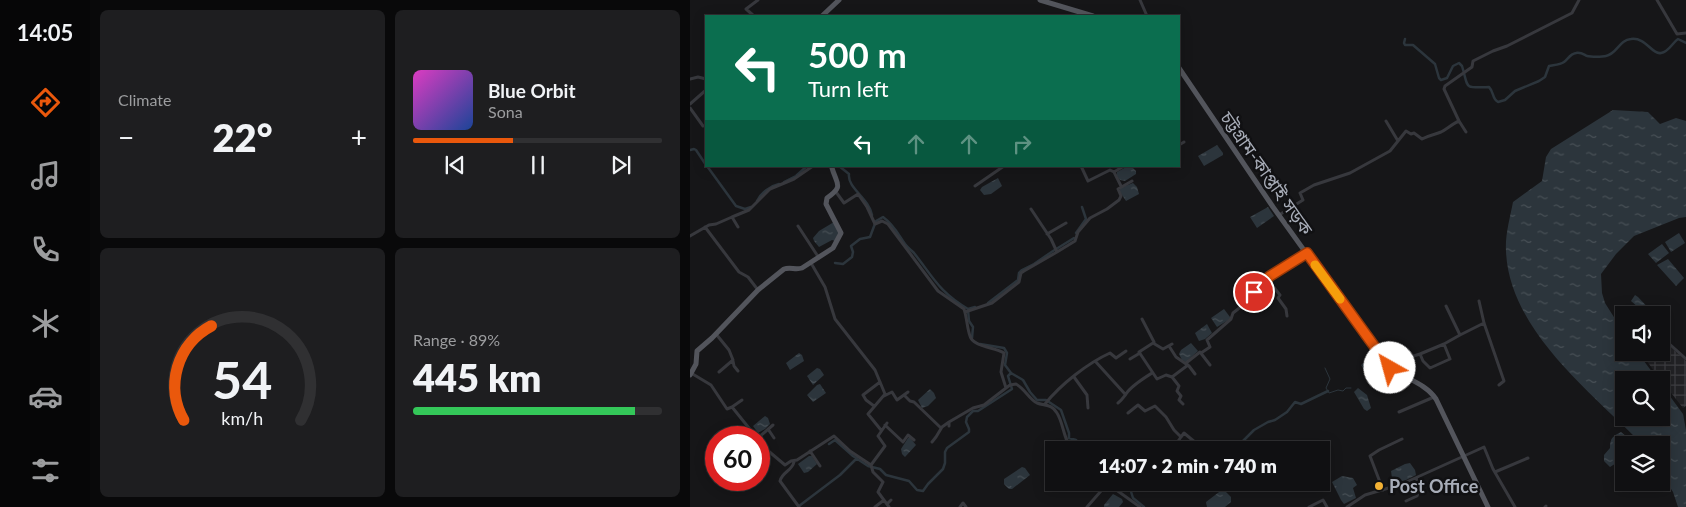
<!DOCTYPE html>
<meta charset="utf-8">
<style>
:root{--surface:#101012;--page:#1e1e20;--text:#f1f3f6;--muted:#9c9d9f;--line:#303032;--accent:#ea580c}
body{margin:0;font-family:Lato,"Noto Sans Bengali",sans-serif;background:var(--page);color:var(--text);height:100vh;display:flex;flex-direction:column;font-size:19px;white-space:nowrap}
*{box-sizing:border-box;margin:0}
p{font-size:16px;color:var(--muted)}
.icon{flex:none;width:28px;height:28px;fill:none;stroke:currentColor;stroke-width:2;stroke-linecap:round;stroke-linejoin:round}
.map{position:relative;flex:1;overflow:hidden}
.drawer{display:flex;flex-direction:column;gap:10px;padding:10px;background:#09090a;width:600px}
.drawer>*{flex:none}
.hud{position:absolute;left:15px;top:15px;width:475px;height:152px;border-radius:0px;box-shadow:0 2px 12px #0003,0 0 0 1px var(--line);background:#0b6e4f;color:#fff;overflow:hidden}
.buttons{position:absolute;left:925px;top:306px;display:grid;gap:10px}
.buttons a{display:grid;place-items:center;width:55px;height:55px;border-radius:0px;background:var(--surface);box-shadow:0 2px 12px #0003,0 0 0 1px var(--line);font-size:25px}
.speed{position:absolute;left:15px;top:426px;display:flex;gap:10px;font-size:25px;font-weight:700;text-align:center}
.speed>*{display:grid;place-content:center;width:65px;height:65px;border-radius:50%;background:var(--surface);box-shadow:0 2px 12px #0003,0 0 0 1px var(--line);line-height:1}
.speed .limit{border:8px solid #d22;background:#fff;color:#111}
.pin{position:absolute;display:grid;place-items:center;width:42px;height:42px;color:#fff;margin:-21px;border:2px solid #fff;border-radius:50%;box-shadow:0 1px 5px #0007}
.me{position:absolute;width:55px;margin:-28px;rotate:322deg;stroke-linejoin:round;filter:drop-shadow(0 0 4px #0008)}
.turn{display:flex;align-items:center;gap:18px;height:105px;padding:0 20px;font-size:22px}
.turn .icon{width:65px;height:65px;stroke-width:2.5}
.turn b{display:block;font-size:35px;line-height:42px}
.lanes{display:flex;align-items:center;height:48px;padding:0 20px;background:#0003;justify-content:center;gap:25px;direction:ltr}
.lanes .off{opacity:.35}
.big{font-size:38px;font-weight:800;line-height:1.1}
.drawer .widget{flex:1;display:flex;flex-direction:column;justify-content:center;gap:8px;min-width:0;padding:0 18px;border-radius:8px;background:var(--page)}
.drawer .dial{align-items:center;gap:0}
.dial svg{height:130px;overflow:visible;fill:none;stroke:var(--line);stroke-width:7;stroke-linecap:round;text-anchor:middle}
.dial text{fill:var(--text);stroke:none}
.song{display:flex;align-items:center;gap:15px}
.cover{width:60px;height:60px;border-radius:8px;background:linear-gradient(135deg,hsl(310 70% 55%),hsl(220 70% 35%))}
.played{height:5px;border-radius:2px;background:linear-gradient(90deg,var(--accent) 40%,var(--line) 40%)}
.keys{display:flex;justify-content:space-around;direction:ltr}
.heat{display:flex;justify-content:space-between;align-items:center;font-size:28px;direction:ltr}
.charge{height:8px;border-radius:4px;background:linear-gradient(90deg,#34c759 89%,var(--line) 0)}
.drawer .tiles{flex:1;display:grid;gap:10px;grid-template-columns:repeat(2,1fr)}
.trip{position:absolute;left:355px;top:441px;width:285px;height:50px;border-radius:0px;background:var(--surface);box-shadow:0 2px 12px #0003,0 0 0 1px var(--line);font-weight:800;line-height:50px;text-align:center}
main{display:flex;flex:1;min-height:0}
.dock{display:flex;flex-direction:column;width:90px;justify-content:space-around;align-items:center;background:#060607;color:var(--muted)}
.dock .icon{width:35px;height:35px}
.dock .on{color:var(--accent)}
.dock b{font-size:22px;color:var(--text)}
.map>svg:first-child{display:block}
.industrial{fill:url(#industrial-grid)}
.water{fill:url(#water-ripples)}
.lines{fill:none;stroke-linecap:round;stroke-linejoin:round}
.stream{stroke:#2c353c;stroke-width:1}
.canal{stroke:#2c353c;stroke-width:2.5}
.minor{stroke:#37383d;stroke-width:3}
.major{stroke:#53555c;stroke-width:5}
.route-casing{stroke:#983908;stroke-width:12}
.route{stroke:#ea580c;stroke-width:9}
.slow{stroke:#f59e0b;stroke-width:9}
.poi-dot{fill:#f2b134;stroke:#111113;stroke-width:2}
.labels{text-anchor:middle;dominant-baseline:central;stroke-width:5;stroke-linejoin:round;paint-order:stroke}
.street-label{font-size:18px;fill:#a8adb8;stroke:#111113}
.poi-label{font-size:18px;font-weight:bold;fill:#a8adb8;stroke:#111113;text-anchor:start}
</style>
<main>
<nav class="dock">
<b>14:05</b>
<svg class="icon on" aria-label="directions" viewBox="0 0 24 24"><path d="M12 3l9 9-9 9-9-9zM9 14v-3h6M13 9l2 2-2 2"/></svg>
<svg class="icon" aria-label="music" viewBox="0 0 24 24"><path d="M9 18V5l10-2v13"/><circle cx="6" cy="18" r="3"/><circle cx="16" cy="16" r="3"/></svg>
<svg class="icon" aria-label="phone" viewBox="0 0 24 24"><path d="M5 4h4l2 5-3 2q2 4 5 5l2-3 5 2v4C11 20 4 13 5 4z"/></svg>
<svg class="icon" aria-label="climate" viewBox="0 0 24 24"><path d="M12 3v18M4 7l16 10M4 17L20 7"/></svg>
<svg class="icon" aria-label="car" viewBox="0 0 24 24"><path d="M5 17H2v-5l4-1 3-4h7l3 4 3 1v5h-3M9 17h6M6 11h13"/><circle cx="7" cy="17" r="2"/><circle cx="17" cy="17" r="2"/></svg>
<svg class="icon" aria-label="filters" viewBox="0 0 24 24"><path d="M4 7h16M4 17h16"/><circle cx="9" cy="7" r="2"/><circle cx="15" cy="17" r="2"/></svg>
</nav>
<section class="drawer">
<div class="tiles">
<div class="widget"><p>Climate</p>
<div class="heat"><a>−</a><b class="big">22°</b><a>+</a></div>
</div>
<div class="widget">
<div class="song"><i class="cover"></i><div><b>Blue Orbit</b><p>Sona</p></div></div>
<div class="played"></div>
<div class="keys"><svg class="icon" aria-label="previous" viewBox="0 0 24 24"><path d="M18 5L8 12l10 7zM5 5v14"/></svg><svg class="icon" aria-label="pause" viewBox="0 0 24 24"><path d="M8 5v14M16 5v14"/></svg><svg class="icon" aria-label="next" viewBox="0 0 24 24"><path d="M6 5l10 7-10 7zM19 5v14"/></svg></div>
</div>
<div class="widget dial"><svg viewBox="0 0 100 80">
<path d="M14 69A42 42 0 1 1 86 69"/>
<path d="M14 69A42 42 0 0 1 31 11" stroke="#ea580c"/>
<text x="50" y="56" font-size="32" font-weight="700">54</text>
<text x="50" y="72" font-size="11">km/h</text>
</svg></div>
<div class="widget"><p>Range · 89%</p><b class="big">445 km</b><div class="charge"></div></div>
</div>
</section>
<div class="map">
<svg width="996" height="507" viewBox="0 0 996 507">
<defs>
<pattern id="industrial-grid" width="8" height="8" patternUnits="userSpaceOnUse" patternTransform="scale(1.25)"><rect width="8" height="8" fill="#222225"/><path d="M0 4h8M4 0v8" fill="none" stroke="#3f3f43"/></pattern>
<pattern id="water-ripples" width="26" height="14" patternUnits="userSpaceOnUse" patternTransform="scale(1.25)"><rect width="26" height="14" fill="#2c353c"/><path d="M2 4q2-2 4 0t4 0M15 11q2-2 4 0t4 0" fill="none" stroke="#485056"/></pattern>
</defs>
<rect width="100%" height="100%" fill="#161618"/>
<path class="industrial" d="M971,338L996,361V406L993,408L967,375L951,353L971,352Z"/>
<path class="water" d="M923,110L958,112L970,124L986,118L996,121V217L989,218L944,236L926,254L911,274L912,293L915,303L934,333V352L948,353L968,380H934V418H971V384L993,414L996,430V507H988L983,492L971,473V445H953C901,392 819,330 816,251C815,235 820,218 823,202L852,181L856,157L861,149Z
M527,145L533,153V155L514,166L508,156Z
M438,166L442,167L446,171V174L435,181L430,180L427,176V172Z
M308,178L312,186L301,194L294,195L290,190L292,187Z
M443,183L447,187L449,194L436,201L430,192V188Z
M578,207L584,216L567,228L560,217Z
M144,222L150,233L145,241L142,240L129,247L124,241L123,238L129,231Z
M989,233L995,243L981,252L975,242Z
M972,244L979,253L966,263L958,254Z
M978,259L994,278L986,286L967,265Z
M945,295L948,297L965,315H957L941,301Z
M534,309L540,317V319L527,327L521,318Z
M517,324L522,333L515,339L509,341L505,333Z
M501,343L508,351L496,362L492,360L489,354L491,350Z
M109,353L112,355L114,361L100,370L96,363Z
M683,355H687L688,358L685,363L686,369L677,375L671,365Z
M127,368L130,369L134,375L123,385L117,376Z
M130,384L136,393L123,402L117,395L127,385Z
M668,388L677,395L681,408L677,411L674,409L664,392Z
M240,389L244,393L246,398L238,406L232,408L228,400Z
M75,416L78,418L80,424L75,429L68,433L63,426Z
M931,432L938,438L941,436L946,443L945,445H934V458L920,467L914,461V455L920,448C920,438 923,436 931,432Z
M218,438H220L226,445L215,457L212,454L211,449Z
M119,456H122L127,464L118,472L114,473L108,464Z
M720,463L725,470L726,475L710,483H705L702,478L701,471L715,464Z
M332,467L335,468L340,475L322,489H319L314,484V479Z
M652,476L663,478L667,485L663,488L666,498L654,504L651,500L642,482Z
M533,489L541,497V502L535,507H517L516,502Z
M423,494L432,499L433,502L429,507H414V505Z"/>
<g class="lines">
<path class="stream" d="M635,368L640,379L636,388L639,393L648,390L653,391L656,388H661"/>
<path class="canal" d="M715,39L714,43L715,45H723L745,64L749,78L751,80L757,78L763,66L769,63L772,66C779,89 773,88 799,87C804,92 802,99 808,102L815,100L825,91L849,81L855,77L859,66C863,65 870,65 874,62C878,59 880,54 886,53C891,52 893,54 897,56C901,57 912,57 916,56C927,54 929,40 941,39C956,37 962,55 971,53C979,52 982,43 988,39L996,43
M0,150L4,149L6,150L16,165
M17,166L46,206L55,209L61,207
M149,166L159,174C157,188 179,198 182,215
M94,182L106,176L117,166
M67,201C71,193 80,186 89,184
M386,233L396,219L392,207
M145,263L153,264L162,257L163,252L161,246L170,239L180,237L186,221L193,217C204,225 208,234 215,244C218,248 221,250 224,253C243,277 250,293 278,309L285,307
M298,303L328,280L329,273L332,270L344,264L363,251L384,238
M278,310L279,321L283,327L282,338
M290,344L314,348L317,353L315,365L321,373
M139,444L145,440L163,456L178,466L190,469L196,475L219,481L227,490L233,491L238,484L253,469L255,463V452L257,448L279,432V429L276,422L277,417L283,411H288L322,389L318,376L321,373L333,380L340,392L347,400H356L371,410L379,433V438L386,440L392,450
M531,450L532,448L544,446L551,443L564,430L578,422L585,420L597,412L605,402L611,404L638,391
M438,482L443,498L454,507
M109,506L150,475L167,458"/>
<path class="minor" d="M450,0L457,16
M967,0L987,34L996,33
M64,16L56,9L68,0
M0,79L8,77L16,79
M0,104L16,90
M0,108L13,126
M769,121L754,89L755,86L782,67L783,61L803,51L817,46L882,13L889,0
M708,141L716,131L721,134L724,133L732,139C739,135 744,135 751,132C757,129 762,124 769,121L776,132
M489,145L494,142
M391,166L398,181L420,170L424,172
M285,186L314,166
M431,186L424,172L434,166
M146,192L154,203L168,194L177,207L185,224L192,221L198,224L248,291L274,309C277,318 277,328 280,336C283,347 305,347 314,353L311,372L316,388L320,385L326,384C335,389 339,399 347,403C355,406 362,404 367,413C374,424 373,440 383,450
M589,215L613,200L610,193L624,185L660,173L700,151L708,141L696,121
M108,226L129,258
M15,227L49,272L58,277L68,290
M48,227L42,217L59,210L80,189L104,179L123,166
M357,234L376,223
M0,236L19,225L26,224L42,217
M367,252L385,241L388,232L400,218L417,209L429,200L431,196L428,189L442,181
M121,263L135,287L145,319L185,370L195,394L178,414L191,430
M574,275L590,295L588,298L596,309L597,316
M577,279L617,254
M789,301L794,323L814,381L809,385
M756,306L770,335L794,323
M275,312L302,303L329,282L331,273L334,271L367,252L361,239L341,209
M452,319L464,342
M26,334L39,350L43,360L29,372
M975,340L996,359
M482,344L473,349L463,343L449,352L467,379L476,375L482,377L498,365
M479,346L486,357L499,366L505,374
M511,353L520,347L517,340L541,319L543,313L562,298L564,291L577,279
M730,354L754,344
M440,359L450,353
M43,361L44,366L48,371
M405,361L435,394
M496,363L510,352L520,365
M702,369L714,359L730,354L733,361L740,368L760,359L754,344L770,335
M1,373L21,385L37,409L42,407L67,438
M384,377L397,395L398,408
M482,377L489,386L487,391L491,396L489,400L493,404
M214,395L220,401L224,402L251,428
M194,396L202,392L207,400L218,392
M428,403C432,400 433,398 436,394C441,386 454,378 462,373
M355,404C371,384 398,363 420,353L426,358L436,351
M184,406L176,400L173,395L190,382
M42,407L52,400
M709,412L744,397
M438,413L448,405L455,411L465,406L476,417L484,430L491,437L486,444
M259,422L283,408L294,405L316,388
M195,425L213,442L218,435L224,440
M78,429L84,438
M491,437L494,433L506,443
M68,438L83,425
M69,439L76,449L95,465L101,461L107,460L144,436L160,451L181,465L183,472L193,482L188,492L199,507
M242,442L246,437L252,427L259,422V426
M120,451L130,466
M104,462C102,471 92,472 90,481L109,507
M181,465L195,446L188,436L197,423
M805,472L838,458
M418,484L450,507
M693,490L680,456L689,450L712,439
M716,501L727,496L730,487L726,478
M197,504L201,500
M185,507L194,500
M270,507L273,503L276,507
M397,507L418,483
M619,507L633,500L637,507
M657,507L675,495L712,484L794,447L803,469L825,507
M855,507L856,506"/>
<path class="major" d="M350,0L403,16
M132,16L149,0
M489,68L583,207L695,363C710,378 734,381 746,399L798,507
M0,375L6,364L7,351L22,338L68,290L94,269C100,267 106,270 112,268L143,248L151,233L136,204L137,198C154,186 147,185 142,168"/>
</g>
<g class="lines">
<g class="route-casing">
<path id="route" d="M564,292L580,276L617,253L700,368"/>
</g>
<use href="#route" class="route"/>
<path class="slow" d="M625,265L650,299"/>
</g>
<circle class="poi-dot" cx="689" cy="486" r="5"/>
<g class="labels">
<g class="street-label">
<text transform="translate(577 173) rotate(55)">চট্টগ্রাম-কাপ্তাই সড়ক</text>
</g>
<g class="poi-label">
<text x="699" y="486">Post Office</text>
</g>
</g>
</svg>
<div class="buttons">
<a><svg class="icon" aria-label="sound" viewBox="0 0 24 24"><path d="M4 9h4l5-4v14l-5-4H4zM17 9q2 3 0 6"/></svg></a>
<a><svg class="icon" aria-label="search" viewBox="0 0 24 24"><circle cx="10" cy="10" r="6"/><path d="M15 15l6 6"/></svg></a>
<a><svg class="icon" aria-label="layers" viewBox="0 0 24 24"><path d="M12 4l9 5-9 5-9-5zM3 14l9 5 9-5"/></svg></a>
</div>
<div class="speed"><div class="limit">60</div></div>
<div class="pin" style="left:564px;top:292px;background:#d93025"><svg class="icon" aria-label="arrive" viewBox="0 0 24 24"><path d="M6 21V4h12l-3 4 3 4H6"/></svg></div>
<svg class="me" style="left:700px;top:368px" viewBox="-20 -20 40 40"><circle r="19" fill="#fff"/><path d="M0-13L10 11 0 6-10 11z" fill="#ea580c"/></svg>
<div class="trip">14:07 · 2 min · 740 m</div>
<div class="hud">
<div class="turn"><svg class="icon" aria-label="left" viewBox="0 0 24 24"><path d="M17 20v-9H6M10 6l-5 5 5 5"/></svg><div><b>500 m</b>Turn left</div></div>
<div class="lanes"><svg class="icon" aria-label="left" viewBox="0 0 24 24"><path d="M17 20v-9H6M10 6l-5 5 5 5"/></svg><svg class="icon off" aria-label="ahead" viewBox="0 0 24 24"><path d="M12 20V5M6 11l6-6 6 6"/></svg><svg class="icon off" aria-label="ahead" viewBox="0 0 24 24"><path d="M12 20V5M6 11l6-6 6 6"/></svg><svg class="icon off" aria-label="right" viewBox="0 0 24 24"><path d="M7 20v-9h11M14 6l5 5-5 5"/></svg></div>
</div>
</div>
</main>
